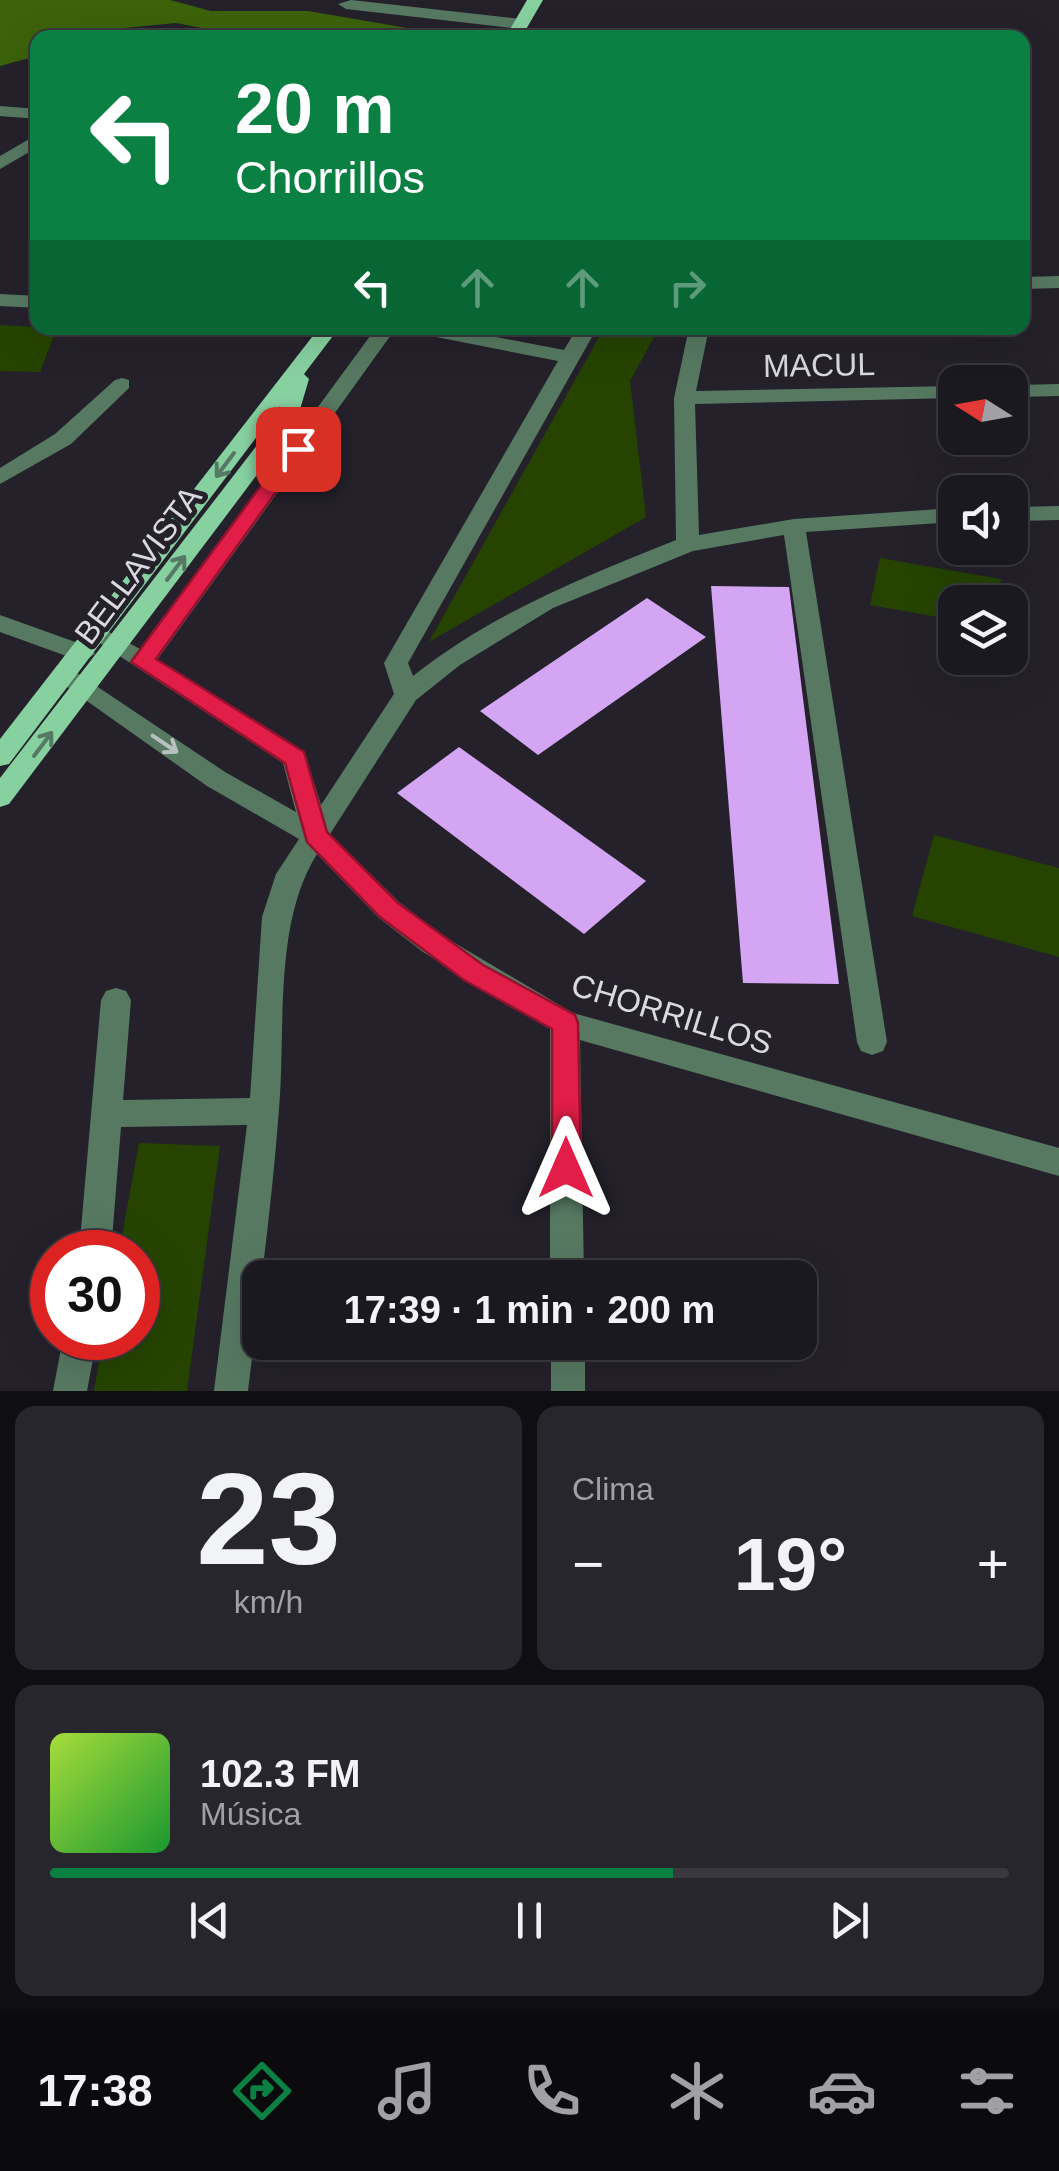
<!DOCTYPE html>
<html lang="es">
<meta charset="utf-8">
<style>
:root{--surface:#1b1920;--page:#28262d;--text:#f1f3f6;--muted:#a0a0a5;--line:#39383e;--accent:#0b8043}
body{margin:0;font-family:Helvetica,sans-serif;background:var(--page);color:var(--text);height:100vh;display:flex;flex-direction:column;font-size:38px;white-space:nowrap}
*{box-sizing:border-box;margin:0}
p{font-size:32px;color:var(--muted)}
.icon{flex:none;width:55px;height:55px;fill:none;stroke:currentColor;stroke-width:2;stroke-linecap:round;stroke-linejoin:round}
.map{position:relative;height:1391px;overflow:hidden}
.panel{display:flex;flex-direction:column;gap:15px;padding:15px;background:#0f0e12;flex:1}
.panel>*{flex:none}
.top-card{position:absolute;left:30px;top:30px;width:1000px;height:305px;border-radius:20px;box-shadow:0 10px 40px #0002,0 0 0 2px var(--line);background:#0b8043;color:#fff;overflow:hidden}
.needle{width:65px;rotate:281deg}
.buttons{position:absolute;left:938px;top:365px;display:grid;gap:20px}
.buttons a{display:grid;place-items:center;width:90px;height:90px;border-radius:20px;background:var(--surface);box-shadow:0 10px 40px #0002,0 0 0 2px var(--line);font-size:50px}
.speed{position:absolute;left:30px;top:1230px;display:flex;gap:20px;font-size:50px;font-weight:700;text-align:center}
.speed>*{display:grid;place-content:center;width:130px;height:130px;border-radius:50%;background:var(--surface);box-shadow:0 10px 40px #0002,0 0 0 2px var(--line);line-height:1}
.speed .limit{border:15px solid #d22;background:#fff;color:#111}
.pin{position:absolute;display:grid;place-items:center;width:85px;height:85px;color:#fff;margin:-42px;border-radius:20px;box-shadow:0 5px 15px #0006}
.me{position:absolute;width:110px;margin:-55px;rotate:0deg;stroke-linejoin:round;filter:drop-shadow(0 0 8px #0008)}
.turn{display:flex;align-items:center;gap:35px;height:210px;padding:0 40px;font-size:45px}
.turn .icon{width:130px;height:130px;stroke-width:2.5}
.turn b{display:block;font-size:70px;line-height:85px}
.lanes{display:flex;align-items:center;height:95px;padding:0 40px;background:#0003;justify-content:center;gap:50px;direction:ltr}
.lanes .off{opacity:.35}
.big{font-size:75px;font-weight:800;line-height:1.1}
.panel .card{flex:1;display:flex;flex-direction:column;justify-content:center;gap:15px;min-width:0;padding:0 35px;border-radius:20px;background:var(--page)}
.panel .dial{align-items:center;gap:0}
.dial b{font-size:130px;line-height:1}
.song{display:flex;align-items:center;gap:30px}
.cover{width:120px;height:120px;border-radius:15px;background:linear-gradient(135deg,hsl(80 70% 55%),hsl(130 70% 35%))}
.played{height:10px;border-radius:5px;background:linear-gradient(90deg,var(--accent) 65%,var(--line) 65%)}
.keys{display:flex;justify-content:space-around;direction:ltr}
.heat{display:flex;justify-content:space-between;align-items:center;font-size:55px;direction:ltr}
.panel .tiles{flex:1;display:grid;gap:15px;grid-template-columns:1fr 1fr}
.card:last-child{grid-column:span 2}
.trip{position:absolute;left:242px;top:1260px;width:575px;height:100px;border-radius:20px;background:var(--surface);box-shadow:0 10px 40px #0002,0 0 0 2px var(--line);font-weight:800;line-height:100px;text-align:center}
.menu{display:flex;height:160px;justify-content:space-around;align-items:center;background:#0b0a0d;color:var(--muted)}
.menu .icon{width:70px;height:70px}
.menu .current{color:var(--accent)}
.menu b{font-size:45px;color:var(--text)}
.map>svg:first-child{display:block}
.green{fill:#264400}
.forest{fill:#3c620a}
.building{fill:#d4a5f3}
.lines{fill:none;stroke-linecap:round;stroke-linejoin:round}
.minor{fill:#577962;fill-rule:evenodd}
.major{fill:#87d1a1;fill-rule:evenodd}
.oneway{stroke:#567966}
.oneway2{stroke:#b9c1c0}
.route{fill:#e11d48;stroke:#92132f;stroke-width:2.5}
.labels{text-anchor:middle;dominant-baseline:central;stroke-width:10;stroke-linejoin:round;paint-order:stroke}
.street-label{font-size:32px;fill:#dad9e0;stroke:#24212b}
</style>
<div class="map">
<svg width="1059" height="1391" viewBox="0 0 1059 1391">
<rect width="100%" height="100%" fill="#24212b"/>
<path class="green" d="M0,325L57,328L40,372L0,371Z
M604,328H659L630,381L646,517L429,642Z
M880,558L1001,579L998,602H955V620L870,605Z
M934,835L1059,868V957L912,916Z
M139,1143L220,1146L187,1391H94L103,1338H138V1252H119Z"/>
<path class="forest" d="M0,0H170L211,11H308L425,31L423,38L249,37L176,23L114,29L92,37L38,38L37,56L0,66Z"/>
<path class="building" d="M711,586L789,587L839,984L743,983Z
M647,598L706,637L538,755L480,711Z
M459,747L646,881L584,934L397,793Z"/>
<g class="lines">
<path class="minor" d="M351,0L521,19L529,24L521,29L346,9L338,4Z
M0,106L38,109V119L0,116Z
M38,134V147L0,169V156Z
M1059,276V288L1022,289V277Z
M0,294L38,296V308L0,306Z
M376,328H396L157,660L304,751L321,805L394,694L384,663L558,361L421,334L411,328H449L564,350L577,328H597L408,663L413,676C494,612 582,578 676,540L674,398L689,328H709L696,391L955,386V398L695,404L699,535L794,519L955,508V522L806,532L887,1042L883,1051L872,1055L861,1051L857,1042L784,535L693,551L553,608L460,665L416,700L330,834L399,902L443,936L573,1013L1059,1148V1176L580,1040L584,1278H550V1029L423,952L379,918L317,854C273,924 286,1029 279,1109C272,1204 259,1297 248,1391H214L247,1125L121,1127L111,1252H79L101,1000L106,991L116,988L126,991L131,1000L123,1100L250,1098L262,917L276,874L299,839L207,786L53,677L65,668L74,671L225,772L296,812L283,763L86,634L98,626L140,649Z
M122,378L129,380V388L71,444L0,484V468L55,434L115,380Z
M1059,384V396L1010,397V385Z
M1059,506V520L1010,521V507Z
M0,615L92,648L95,654L83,662L0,632Z
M63,1338H97L87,1391H53Z
M551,1342H585V1391H551Z"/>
<path class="major" d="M527,0H543L521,38H505Z
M319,328H339L304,374L309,379L296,423L9,804L0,807V778L275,422L280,406L9,764L0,766V739Z"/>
</g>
<defs><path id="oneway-shaft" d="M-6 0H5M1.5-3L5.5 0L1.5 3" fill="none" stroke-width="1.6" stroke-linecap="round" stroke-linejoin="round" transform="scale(2.5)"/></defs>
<g class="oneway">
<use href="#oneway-shaft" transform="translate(225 465) rotate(127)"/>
<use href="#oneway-shaft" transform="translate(176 568) rotate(-53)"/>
<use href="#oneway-shaft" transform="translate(43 744) rotate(-53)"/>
</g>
<use class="oneway2" href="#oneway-shaft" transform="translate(165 744) rotate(34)"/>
<path class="route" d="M298,443L307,449L156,659L304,752L327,832L398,903L483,965L575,1015L578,1023L581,1168L576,1177L566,1181L556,1177L552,1168V1029L464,980L380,917L307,842L285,763L131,662L291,445Z"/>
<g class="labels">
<g class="street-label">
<text transform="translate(819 365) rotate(-1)">MACUL</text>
<text transform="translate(138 565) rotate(-53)">BELLAVISTA</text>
<text transform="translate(672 1014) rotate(17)">CHORRILLOS</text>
</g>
</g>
</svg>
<div class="buttons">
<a><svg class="needle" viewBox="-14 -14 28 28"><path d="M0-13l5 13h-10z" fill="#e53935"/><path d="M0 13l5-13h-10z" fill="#a0a0a5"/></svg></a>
<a><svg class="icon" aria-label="sound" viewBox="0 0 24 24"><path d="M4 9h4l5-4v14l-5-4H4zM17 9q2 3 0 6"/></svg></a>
<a><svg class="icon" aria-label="layers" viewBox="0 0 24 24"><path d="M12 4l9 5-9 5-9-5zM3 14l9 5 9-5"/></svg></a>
</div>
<div class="speed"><div class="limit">30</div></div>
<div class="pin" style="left:298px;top:449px;background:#d93025"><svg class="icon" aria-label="arrive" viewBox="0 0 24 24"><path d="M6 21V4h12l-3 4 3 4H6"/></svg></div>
<svg class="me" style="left:566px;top:1168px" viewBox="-20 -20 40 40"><path d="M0-17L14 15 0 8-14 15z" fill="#e11d48" stroke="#fff" stroke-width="4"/></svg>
<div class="trip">17:39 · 1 min · 200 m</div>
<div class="top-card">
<div class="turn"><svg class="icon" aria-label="left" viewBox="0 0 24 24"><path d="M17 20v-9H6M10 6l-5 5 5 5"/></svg><div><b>20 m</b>Chorrillos</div></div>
<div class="lanes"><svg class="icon" aria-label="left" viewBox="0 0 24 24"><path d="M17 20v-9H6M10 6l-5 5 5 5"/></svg><svg class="icon off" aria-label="ahead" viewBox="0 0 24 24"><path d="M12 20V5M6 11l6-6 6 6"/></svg><svg class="icon off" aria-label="ahead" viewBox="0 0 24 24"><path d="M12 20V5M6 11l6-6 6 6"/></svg><svg class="icon off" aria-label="right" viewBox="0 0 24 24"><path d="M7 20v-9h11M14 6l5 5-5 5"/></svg></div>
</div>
</div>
<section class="panel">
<div class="tiles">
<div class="card dial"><b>23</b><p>km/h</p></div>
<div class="card"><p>Clima</p>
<div class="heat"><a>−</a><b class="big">19°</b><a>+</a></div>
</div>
<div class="card">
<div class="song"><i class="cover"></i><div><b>102.3 FM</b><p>Música</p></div></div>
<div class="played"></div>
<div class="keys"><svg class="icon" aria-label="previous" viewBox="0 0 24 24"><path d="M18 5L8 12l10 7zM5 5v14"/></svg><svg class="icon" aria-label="pause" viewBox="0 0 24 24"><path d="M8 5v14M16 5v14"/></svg><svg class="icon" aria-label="next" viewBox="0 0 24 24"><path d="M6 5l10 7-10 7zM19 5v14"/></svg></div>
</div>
</div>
</section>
<nav class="menu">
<b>17:38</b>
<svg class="icon current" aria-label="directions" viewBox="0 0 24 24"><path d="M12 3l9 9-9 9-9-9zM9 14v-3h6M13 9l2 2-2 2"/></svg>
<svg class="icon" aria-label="music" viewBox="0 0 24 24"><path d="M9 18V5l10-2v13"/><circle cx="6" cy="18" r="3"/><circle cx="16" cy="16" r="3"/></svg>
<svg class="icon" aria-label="phone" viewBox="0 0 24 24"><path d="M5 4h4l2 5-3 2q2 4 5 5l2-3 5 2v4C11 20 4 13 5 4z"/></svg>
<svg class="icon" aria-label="climate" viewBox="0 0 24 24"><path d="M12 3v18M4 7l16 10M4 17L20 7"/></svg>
<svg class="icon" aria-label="car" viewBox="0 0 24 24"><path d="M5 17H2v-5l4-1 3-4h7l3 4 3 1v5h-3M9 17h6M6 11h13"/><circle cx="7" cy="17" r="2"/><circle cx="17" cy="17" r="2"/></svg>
<svg class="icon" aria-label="filters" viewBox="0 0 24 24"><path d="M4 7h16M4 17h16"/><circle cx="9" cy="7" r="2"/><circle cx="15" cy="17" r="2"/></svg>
</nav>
